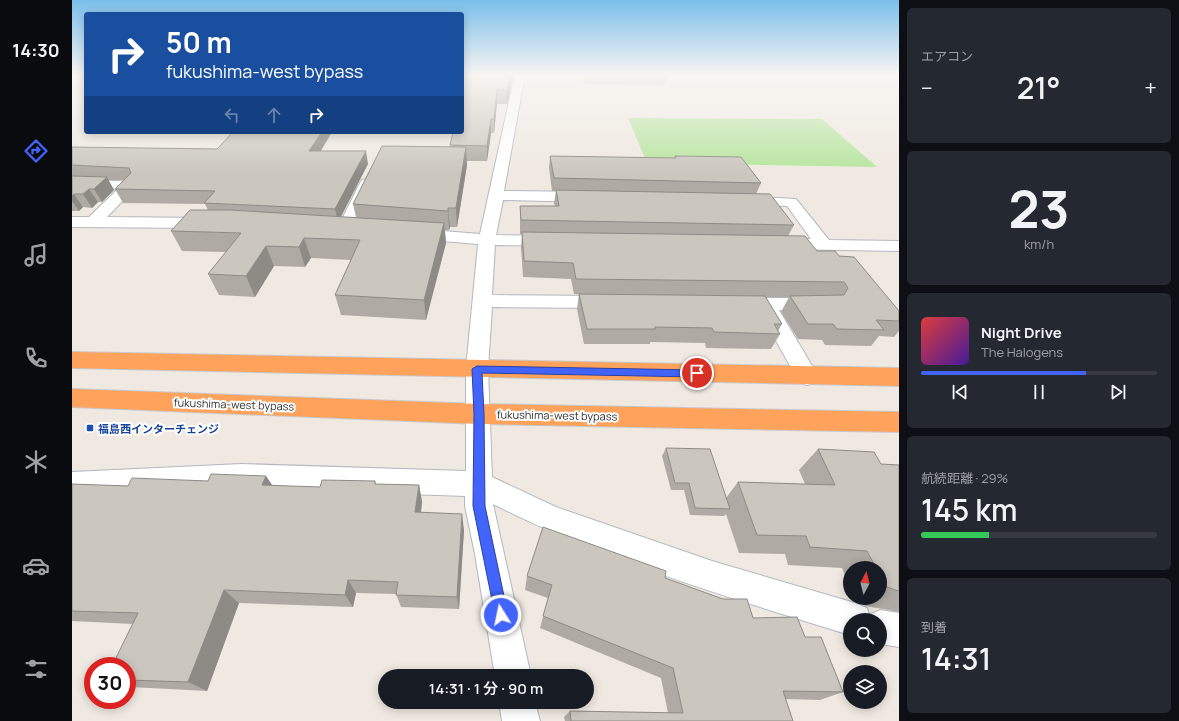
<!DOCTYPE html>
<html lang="ja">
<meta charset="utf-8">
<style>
:root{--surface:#171b24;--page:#242831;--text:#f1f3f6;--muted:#9ea1a6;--line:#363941;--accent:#4264fb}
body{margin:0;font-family:Manrope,"Noto Sans JP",sans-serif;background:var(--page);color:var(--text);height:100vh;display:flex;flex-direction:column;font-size:15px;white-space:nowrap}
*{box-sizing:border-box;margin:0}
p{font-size:13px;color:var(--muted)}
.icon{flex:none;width:22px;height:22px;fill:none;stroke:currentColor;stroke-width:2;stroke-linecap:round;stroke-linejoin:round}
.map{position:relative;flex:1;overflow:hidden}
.details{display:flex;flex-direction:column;gap:8px;padding:8px;background:#0d0f14;width:280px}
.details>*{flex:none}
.hud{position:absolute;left:12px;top:12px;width:380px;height:122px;border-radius:4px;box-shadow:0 2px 10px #0003;background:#1a4fa0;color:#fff;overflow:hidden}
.needle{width:26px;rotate:7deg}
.fabs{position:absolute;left:771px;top:561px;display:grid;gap:8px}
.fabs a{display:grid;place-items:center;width:44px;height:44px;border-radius:50%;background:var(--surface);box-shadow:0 2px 10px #0003;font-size:20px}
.speed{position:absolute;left:12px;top:657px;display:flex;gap:8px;font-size:20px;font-weight:700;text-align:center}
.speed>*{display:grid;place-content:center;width:52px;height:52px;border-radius:50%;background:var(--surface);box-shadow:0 2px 10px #0003;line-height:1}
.speed .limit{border:6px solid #d22;background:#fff;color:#111}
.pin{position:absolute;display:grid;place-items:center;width:34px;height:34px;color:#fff;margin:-17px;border:2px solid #fff;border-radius:50%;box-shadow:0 1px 4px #0007}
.me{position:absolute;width:44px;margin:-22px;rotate:350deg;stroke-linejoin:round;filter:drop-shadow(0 0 3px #0008)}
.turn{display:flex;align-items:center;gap:14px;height:84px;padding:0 16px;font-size:18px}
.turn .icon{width:52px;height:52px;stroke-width:2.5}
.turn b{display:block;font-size:28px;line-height:34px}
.lanes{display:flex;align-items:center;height:38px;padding:0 16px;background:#0003;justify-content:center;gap:20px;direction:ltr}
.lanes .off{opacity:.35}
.big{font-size:30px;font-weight:600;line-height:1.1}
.details .widget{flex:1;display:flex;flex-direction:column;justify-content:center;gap:6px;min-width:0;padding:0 14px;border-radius:6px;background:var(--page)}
.details .dial{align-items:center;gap:0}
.dial b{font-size:52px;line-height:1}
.song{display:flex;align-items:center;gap:12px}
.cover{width:48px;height:48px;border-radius:6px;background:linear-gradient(135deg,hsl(0 70% 55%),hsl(260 70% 35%))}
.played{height:4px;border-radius:2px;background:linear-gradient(90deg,var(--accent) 70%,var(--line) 70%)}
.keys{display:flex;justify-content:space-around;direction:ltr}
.heat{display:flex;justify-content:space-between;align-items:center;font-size:22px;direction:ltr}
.charge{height:6px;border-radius:3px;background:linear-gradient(90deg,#34c759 29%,var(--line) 0)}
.trip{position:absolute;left:306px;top:669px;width:216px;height:40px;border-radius:20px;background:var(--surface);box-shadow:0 2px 10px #0003;font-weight:600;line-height:40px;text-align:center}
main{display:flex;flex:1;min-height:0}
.dock{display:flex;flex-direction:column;width:72px;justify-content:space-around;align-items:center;background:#090b0e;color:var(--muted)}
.dock .icon{width:28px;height:28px}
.dock .selected{color:var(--accent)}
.dock b{font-size:18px;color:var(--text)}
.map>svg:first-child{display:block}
.green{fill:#b6e59e}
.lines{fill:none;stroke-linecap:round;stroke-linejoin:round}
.minor-casing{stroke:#b4b7c1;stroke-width:2}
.highway-casing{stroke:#c9c9c9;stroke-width:2}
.minor{fill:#fff;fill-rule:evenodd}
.highway{fill:#ffa35c;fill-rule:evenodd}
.wall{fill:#afaba4}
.shaded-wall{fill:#8e8b86}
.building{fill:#cbc7bf;stroke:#8e8b86}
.route{fill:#4264fb;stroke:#2b41a3}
.transit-dot{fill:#1a4fb4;stroke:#fff;stroke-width:1.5}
.labels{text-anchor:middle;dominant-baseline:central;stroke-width:4;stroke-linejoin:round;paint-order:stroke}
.street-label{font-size:11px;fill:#2e2e2e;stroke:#fff}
.transit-label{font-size:11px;font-weight:bold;fill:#164399;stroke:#fff;text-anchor:start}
</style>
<main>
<nav class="dock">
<b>14:30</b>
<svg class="icon selected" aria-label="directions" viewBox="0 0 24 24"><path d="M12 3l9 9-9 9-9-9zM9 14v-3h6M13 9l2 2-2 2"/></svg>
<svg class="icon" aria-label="music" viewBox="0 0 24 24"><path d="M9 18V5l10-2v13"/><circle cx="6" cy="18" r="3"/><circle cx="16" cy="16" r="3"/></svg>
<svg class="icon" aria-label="phone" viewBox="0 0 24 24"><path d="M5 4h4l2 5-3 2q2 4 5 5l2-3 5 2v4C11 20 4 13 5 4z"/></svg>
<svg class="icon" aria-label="climate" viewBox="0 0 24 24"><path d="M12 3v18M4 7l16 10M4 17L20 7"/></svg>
<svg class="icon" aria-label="car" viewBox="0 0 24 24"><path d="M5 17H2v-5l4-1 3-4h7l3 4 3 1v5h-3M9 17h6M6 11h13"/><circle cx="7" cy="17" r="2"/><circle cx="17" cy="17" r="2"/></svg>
<svg class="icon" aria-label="filters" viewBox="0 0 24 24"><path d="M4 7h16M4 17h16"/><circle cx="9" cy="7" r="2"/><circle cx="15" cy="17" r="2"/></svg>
</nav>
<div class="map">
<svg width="827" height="721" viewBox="0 0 827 721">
<rect width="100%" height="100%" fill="#efe9e1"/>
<path class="green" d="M556,118L750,119L805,167L575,163Z"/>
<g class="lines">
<g class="minor-casing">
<path id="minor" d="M443,74H453L432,191L514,192L519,194L522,197L519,200L514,202L431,200L424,235L480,236L486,237L488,241L486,245L480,246L423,245L420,295L535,296L542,298L545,302L542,306L535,308L420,307L416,369L420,477L484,507L640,561L783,603L795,608L797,615L808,610L827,613V647L808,644V620H778V635C658,598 534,561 421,504L459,676H423L403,554L393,506V496L170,488L0,496V472L170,464L394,471V369L406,244L345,239L339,238L337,234L339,230L345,229L408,234Z
M0,179L63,182L65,185L63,188L35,217L136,218L142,220L144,223L142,226L136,228L0,227V217H17L46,189L0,187Z
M295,179L300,180L302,183L281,229L279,232L273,234L267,232L265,229L288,183L290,180Z
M674,196L724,199L757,240L827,241V251L710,249L704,248L701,244L704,240L710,239H739L715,206L669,204L666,201L669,198Z
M667,298H743L750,299L753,304L750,309L743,310H707L746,376L743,382L735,385L727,382L687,310H667L660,309L657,304L660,299Z
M427,702H463L468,721H430Z"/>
</g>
<g class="highway-casing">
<path id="highway" d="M0,352L827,368V386L0,368Z
M0,389L407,404L827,412V432L407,424L0,407Z"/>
</g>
<use href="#minor" class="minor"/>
<use href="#highway" class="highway"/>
</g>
<path class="wall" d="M390,74H442L435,104H425L422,133H419L415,161H395V165L385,227H378L377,230H373L374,243L354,320L269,315L263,295L279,260L239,258L233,267L202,266L183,297L147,295L136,274L154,252L110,251L99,231L136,210L133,204L51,203L43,189L52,180H36L42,190L30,202H26L20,208L11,207L7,211H0V147L145,149L260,132L248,151L296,164L269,217H284L281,204L378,147V145L390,132Z
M510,74H590L594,79L592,85L512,84Z
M478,156L602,158L603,156L689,183L684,194L722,225L716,236L745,251L767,256L827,311V331L822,337L807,336L799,346L753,345L750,340L726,339L709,312L717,297H693L710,324L706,331L708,334L699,349L634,348L633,343L578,342V344H512L505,309L507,294L594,295L502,294L499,279L451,277L449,247L450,234H448V206H483L482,203L484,191H480L477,168Z
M594,448L654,498L666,482L733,484L727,470L746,449L809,464L827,465V612L794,606L785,602L783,598H808V568H778V587L770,568L716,565L713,554L667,553L654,514L652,516L618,515L612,490H599L590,456Z
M194,476L200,486L248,487L303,481L304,484L347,485L350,502L349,513L392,530L387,609L329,607L324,594L284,593L281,607L167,603L135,691L58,687L55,686V666L61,624L0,621V484L56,486L136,481Z
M455,576L593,578L681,618L733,637L771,692L748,700L713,699L721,721H493L492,717L498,711L596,713L589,678L468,628L476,598L453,590Z"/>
<path class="shaded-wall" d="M0,74H8L1,77Z
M439,74H443H442L435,104V90Z
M425,90V104L422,133V119Z
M419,119V133L415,161V146Z
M250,132H260L241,164L237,151Z
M394,147L395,165L385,227L384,208Z
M294,151L296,164L266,222L263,209Z
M35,177L42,190L30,202L22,189Z
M17,189L26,202L20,208L11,194Z
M2,194L11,207L7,211L0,201V196Z
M376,208L378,227L377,230L376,211Z
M372,223L374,243L354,320L352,300Z
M232,238L239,258L233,267L227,247Z
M194,246L202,266L183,297L174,276Z
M194,476L205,492L190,485Z
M347,485L350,502L347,528L343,512Z
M390,514L392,530L387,609L385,597Z
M276,580L284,593L281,607L273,595Z
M152,590L167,603L135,691L116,682Z"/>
<path class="building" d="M390,74H439L435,90H425L422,119H419L415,146L378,145L381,132H390V93L391,89H390Z
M512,74H590L594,79L513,78Z
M161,132H250L237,151H294L263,209L132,203L143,191L43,189L59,173L57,168L0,165V147L145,149Z
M310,146L394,147L384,208H376V211L281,204Z
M478,156L604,158L603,156L669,157L689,183L482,178Z
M0,176L35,177L22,189H17L11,194H2L0,196Z
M484,190L698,194L722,225L449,220L448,206H487Z
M118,210H158L372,223L352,300L263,295L288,240L232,238L227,247L194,246L174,276L136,274L169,233L99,231Z
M450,232L733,236L745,251H763L767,256L782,257L827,311V321L804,320L812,330L765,329L761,324H736L718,296L772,295L776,288L772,282L504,279L501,263L452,261Z
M507,294L693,296L710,324H702L708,334L642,332L640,328L583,327V329H515Z
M594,448L638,449L658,509L623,508L617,483H603Z
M746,449L802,452L809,464L827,465V591L823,590L813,586L808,577V568H804L795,551L738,547L734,536L685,535L666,482L763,485Z
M139,474L194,476L190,485L248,487L250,480L303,481V484L347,485L343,512L390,514L385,597L324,595L326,582L276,580L273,595L152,590L116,682L55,680V666H40L66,613L0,611V484L56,486L60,478L136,481Z
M471,527L594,571L593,578L651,599H675L681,618L725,617L733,637H749L771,692L711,691L721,721H499L498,711L611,713L601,668L471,616L480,585L455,576Z"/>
<linearGradient id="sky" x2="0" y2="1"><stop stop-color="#7abfeb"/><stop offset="0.43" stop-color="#f8f5f2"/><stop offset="1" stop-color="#f8f5f2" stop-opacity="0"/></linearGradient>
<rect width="827" height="174" fill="url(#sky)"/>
<path class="route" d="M405,366L625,370L629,373L625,377L410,373L412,414L413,506L436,615L434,620L429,622L424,620L423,615L401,506L402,414L400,369Z"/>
<rect class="transit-dot" x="14" y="424" width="8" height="8" rx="2"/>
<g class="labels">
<g class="street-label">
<text transform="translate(162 404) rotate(2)">fukushima-west bypass</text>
<text transform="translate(485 415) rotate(1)">fukushima-west bypass</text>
</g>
<g class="transit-label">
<text x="26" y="428">福島西インターチェンジ</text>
</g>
</g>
</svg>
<div class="fabs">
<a><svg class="needle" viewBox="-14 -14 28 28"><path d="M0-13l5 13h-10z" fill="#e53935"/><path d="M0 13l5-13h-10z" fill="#9ea1a6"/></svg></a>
<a><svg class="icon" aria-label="search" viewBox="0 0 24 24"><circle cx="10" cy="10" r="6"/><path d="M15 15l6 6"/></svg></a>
<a><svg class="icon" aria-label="layers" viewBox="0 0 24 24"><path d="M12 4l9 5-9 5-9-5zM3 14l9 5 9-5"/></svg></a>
</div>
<div class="speed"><div class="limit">30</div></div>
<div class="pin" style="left:625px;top:373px;background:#d93025"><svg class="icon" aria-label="arrive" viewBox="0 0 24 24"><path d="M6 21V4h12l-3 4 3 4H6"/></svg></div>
<svg class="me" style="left:429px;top:615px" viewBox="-20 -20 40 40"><circle r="17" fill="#4264fb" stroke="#fff" stroke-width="3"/><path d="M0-11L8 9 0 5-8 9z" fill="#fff"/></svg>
<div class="trip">14:31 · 1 分 · 90 m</div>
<div class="hud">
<div class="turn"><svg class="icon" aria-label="right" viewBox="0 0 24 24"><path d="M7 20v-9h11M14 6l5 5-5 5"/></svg><div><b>50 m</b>fukushima-west bypass</div></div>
<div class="lanes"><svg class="icon off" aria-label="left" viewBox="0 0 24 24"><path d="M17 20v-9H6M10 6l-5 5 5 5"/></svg><svg class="icon off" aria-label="ahead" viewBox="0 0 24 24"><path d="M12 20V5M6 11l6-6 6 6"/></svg><svg class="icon" aria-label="right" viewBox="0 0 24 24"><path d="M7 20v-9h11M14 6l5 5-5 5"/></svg></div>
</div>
</div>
<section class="details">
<div class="widget"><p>エアコン</p>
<div class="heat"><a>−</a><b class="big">21°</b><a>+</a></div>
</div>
<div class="widget dial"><b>23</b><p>km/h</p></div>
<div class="widget">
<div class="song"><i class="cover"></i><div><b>Night Drive</b><p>The Halogens</p></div></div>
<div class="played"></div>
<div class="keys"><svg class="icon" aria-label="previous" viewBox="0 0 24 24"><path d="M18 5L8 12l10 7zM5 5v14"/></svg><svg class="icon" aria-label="pause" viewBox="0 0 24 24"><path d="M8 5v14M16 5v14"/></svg><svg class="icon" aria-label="next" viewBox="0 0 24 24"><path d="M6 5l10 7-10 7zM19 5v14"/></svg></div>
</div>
<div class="widget"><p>航続距離 · 29%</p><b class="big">145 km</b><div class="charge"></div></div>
<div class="widget"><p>到着</p><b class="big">14:31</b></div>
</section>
</main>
